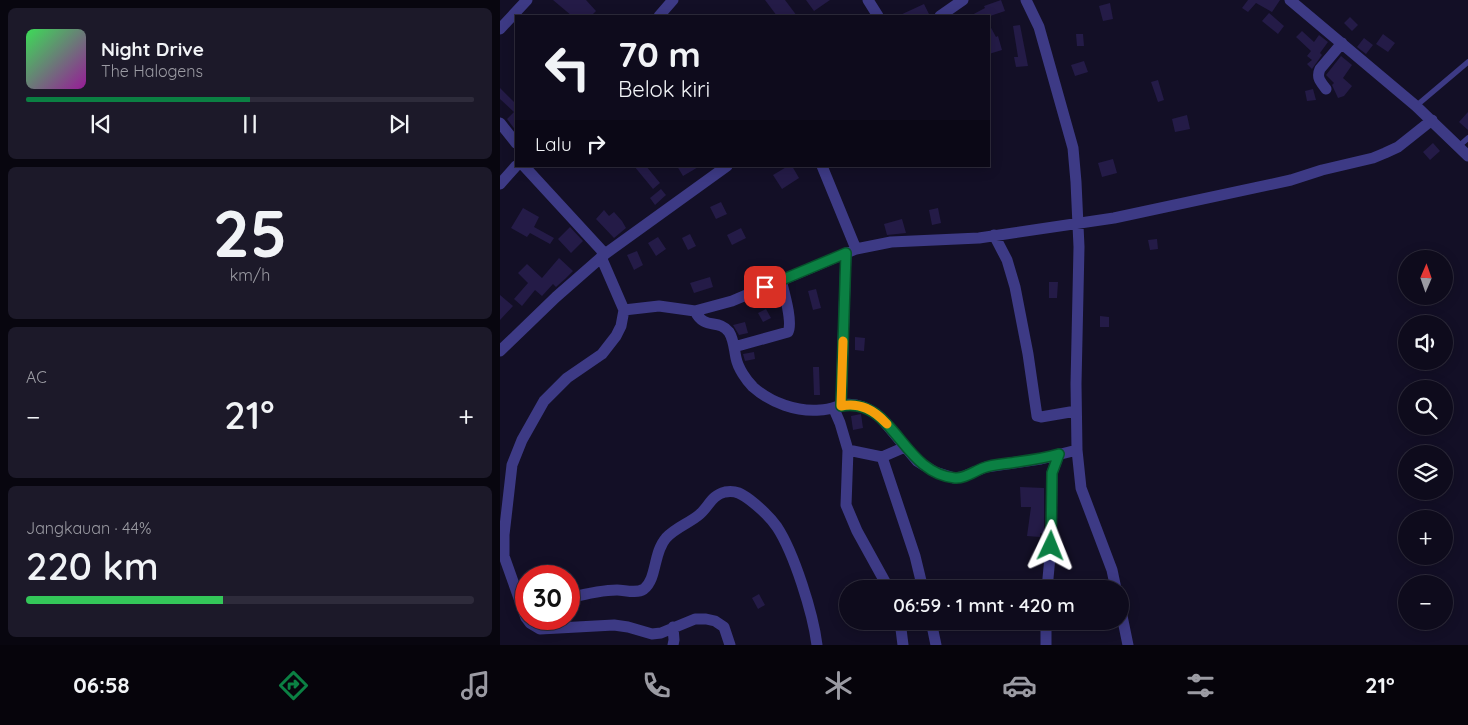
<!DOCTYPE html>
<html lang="id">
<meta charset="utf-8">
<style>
:root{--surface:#0e0b1c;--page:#1c1929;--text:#f1f3f6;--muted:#9b9ba3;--line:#2e2b3b;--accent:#0b8043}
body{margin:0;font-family:Quicksand,sans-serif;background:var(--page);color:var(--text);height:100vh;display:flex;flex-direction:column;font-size:19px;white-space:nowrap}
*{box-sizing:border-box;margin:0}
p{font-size:16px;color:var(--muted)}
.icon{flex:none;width:28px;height:28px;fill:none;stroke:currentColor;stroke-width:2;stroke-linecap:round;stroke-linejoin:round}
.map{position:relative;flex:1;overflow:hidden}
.drawer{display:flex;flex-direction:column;gap:8px;padding:8px;background:#08060f;width:500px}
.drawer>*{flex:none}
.banner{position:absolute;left:15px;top:15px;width:475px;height:152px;border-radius:0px;box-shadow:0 2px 12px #0003,0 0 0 1px var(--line);background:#0e0b1c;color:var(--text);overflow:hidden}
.needle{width:32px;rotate:2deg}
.buttons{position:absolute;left:898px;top:250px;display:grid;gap:10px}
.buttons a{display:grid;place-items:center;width:55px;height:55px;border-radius:50%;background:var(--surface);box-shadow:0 2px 12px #0003,0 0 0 1px var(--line);font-size:25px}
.speed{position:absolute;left:15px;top:565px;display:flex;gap:10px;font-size:25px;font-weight:700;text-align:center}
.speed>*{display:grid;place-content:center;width:65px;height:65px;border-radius:50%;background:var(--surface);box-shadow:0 2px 12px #0003,0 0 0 1px var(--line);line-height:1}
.speed .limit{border:8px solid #d22;background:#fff;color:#111}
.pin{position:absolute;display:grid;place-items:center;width:42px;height:42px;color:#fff;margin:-21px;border-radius:10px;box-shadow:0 2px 8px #0006}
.me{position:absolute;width:55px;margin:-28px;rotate:2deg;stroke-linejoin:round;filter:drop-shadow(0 0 4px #0008)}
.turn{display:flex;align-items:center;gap:18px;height:105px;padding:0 20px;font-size:22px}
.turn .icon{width:65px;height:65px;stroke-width:2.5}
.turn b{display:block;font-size:35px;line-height:42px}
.then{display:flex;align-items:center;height:48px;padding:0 20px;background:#0003;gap:10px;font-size:19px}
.big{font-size:38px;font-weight:600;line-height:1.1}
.drawer .card{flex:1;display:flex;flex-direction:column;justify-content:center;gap:8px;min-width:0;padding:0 18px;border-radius:8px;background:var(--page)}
.drawer .dial{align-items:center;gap:0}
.dial b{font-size:65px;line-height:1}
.song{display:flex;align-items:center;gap:15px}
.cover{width:60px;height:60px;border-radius:8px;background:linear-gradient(135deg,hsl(130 70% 55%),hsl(300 70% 35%))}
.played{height:5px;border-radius:2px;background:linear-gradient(90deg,var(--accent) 50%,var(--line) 50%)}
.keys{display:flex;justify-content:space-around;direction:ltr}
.heat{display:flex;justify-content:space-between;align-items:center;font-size:28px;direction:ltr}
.charge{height:8px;border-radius:4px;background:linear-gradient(90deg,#34c759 44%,var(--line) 0)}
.trip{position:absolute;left:339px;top:580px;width:290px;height:50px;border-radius:25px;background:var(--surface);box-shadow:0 2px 12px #0003,0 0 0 1px var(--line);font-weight:600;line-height:50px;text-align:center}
.menu{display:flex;height:80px;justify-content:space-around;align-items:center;background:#06040b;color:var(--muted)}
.menu .icon{width:35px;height:35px}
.menu .active{color:var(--accent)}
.menu b{font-size:22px;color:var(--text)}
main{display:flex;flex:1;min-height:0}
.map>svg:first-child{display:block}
.building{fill:#241b47}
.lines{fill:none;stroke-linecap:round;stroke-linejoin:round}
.service{stroke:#3d3a85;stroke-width:5.5}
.minor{stroke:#3d3a85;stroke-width:11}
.route-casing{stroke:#07532c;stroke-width:12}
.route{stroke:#0b8043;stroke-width:9}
.slow{stroke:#f59e0b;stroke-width:9}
</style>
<main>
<section class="drawer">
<div class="card">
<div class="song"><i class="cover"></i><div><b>Night Drive</b><p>The Halogens</p></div></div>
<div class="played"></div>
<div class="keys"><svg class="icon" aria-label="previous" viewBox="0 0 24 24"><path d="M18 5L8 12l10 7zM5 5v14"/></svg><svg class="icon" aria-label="pause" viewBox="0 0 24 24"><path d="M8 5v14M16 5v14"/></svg><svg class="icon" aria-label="next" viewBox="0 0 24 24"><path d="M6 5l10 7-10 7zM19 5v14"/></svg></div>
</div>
<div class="card dial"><b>25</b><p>km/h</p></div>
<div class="card"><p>AC</p>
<div class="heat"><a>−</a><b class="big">21°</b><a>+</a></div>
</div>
<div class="card"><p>Jangkauan · 44%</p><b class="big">220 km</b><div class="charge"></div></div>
</section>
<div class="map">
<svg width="968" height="645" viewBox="0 0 968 645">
<rect width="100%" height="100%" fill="#130f26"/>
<path class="building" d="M53,0H86L96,11L91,16H72Z
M265,0H285L297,16H277Z
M306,0H330L314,11Z
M501,0L505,11L490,16H470L485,8L484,6Z
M748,0H780L772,12L756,3L748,12L742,8Z
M610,3L613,19L603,21L599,6Z
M424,4L429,14L424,16H398Z
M769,13L784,26L778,34L762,21Z
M850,17L858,25L852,31L844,23Z
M489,24L496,37L498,36L502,50L489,54Z
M520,25L528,66L516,67L514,57H518L513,26Z
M802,31L814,42L819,35L828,42L820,53L822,55L812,69L807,64L812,60L807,56L811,51L796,37Z
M576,34H583L584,46H577Z
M883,34L895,43L888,52L876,44Z
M864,38L873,45L866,54L857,47Z
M841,56L852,65L843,78L852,86L844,96L838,98L832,85L834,83L826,75Z
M584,61L588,72L575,76L571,65Z
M658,80L664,100L658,102L651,82Z
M0,88L16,104V131L7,119L14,112L0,99Z
M813,89L816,100L807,101L805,91Z
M968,112V130L959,122Z
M687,115L690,129L675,132L672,119Z
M933,143L940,151L930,160L923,152Z
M613,159L617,173L602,177L598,163Z
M134,166H146L160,183L153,189Z
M177,166H200L183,176Z
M288,166H292L299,178L282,189L273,175Z
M161,189L166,195L155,205L150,198Z
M221,202L227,214L216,219L210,207Z
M23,208L39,217L34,227L54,238L50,244L30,233L27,237L11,228Z
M438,208L441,223L432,225L429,210Z
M104,210L109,216L114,212L122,221L126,228L114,238L96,219Z
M402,219L406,233L387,235L384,224Z
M70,227L83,241L71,253L58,239Z
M241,228L246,238L232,245L227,235Z
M190,234L196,246L188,250L182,238Z
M158,237L166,249L156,256L148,243Z
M657,239L658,249L650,250L648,240Z
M137,251L143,265L134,270L127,255Z
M59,258L73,271L65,279L56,287L53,284L42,296L35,290L22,306L14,299L28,283L18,273L27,264L42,278Z
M210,277L213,287L194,293L190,283Z
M549,282H558L557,298H549Z
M316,289L321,308L313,310L308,291Z
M0,295L13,306L0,320Z
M266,309L271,318L263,322L258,313Z
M600,316L609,317V327H600Z
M245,322L248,333L239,335L233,325Z
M355,337L365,338L364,351L355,350Z
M254,352L255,359L245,361L243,354Z
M313,367H319L320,395H314Z
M361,414L363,428L353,430L351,416Z
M520,487L544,488V534L540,533V537L527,536L531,507H521Z
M259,594L265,605L258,609L252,598Z"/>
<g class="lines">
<path class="service" d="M916,106L968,62
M959,146L968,138"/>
<path class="minor" d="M368,0L378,16
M526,0L539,27L573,148L576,182L579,247L576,384L577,450L581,488L612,570L616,589
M790,0L916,106L968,156
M159,16L173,0
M440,16L463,0
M0,29L27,0
M826,89C821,82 816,78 820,69L842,43
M0,123L16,143
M24,166L105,254
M322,166L356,249
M0,184L16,166
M494,235L507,260L515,287L528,354L537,416L541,417L576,411
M124,310L159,306L195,311L232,301L356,249L391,242L479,238L614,218L791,180L822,170L873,158L885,153L898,147L932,120
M195,311C205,331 218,318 229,332C234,340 234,349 236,358C238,368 246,380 253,387C271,403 297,412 320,410C328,410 335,407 342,405C356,402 371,409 381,418L417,461L435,472L454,478L462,477L486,467L541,459L577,450
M234,347L288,332C293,322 284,292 281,280
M0,351L56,297L105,254L227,166
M341,405L346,253
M334,409L340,423L348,450L346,505L357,531L389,589
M348,450L382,457L405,447
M382,457L415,556L423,589
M547,589L551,546L552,473L559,454
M69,598C85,594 101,590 117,590C125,590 136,594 144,589C157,579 153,553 166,538C176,527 190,523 200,514C209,506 212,495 225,492C236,490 242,494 250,500C259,507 270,517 277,527C294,553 313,613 317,645
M620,606L628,645
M26,618L4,556V535L12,465L22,440L44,401L67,378L102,354L116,336L121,326L124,310L101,257
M27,619L30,623L40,629L114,625L128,627L152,634L161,633L195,619H206L215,621L224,627L230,645
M400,621L403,645
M431,621L436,645
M173,627L174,640L173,645
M546,645V621"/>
</g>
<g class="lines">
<g class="route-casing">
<path id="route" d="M265,287L346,253L341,406C394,396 401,473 455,478C464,479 475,471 483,468C494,464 506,464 517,462C531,460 545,458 559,454L552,473L551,546"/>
</g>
<use href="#route" class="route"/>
<path class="slow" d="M343,341L341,406C360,402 374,410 387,424"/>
</g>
</svg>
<div class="buttons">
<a><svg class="needle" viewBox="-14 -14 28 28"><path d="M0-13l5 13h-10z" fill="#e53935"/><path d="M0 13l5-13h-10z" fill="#9b9ba3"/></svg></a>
<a><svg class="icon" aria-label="sound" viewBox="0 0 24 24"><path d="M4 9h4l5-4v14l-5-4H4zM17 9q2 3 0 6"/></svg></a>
<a><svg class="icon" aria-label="search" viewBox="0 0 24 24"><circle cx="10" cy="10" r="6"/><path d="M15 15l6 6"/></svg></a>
<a><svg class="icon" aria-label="layers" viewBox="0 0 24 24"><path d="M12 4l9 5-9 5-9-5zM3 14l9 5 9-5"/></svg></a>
<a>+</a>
<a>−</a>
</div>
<div class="speed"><div class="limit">30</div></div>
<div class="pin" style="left:265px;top:287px;background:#d93025"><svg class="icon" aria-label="arrive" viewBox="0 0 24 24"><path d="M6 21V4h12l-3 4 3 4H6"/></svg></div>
<svg class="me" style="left:551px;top:546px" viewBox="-20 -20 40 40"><path d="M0-17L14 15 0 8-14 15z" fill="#0b8043" stroke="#fff" stroke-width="4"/></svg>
<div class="trip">06:59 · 1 mnt · 420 m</div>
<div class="banner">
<div class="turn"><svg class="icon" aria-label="left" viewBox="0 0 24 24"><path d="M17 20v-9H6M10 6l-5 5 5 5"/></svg><div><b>70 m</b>Belok kiri</div></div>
<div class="then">Lalu<svg class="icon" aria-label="right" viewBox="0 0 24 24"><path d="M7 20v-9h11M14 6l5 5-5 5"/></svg></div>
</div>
</div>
</main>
<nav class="menu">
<b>06:58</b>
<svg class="icon active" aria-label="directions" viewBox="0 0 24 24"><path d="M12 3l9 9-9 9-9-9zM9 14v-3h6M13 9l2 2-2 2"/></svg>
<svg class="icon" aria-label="music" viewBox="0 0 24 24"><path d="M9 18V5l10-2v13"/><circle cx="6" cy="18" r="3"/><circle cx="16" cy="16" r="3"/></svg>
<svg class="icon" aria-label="phone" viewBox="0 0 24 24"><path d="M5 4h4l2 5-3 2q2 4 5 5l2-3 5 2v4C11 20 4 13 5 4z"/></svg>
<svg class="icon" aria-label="climate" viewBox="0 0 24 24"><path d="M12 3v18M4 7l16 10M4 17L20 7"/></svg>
<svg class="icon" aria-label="car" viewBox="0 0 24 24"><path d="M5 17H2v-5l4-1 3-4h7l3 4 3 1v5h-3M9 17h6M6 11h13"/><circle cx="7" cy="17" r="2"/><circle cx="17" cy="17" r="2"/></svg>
<svg class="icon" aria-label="filters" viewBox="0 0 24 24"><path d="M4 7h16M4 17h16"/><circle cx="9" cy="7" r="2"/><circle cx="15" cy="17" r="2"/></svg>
<b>21°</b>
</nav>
